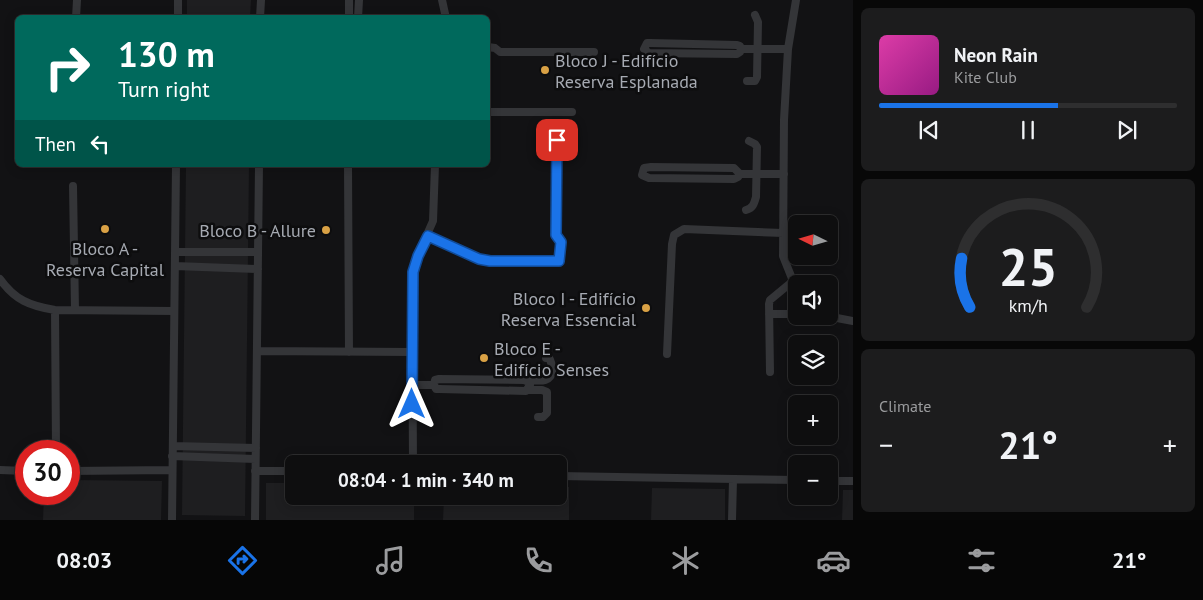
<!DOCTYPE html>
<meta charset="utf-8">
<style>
:root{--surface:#0e0e0f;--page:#1c1c1d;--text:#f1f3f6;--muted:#9b9c9e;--line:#2e2e2f;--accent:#1a73e8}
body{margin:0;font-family:"PT Sans",sans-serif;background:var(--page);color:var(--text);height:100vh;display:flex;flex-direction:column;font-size:19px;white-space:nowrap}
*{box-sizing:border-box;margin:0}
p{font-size:16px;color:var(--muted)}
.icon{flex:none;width:28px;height:28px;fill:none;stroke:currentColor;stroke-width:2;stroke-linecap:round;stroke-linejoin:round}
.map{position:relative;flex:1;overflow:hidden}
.panel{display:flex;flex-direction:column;gap:8px;padding:8px;background:#080808;width:350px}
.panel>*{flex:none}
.guide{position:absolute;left:15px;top:15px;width:475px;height:152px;border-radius:8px;box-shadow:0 2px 12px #0003,0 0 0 1px var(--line);background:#00695c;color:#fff;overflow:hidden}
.needle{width:32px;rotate:275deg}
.controls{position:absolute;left:788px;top:215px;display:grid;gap:10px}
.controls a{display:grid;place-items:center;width:50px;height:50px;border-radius:8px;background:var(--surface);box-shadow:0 2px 12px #0003,0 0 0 1px var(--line);font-size:25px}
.speed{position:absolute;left:15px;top:440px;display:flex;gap:10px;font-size:25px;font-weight:700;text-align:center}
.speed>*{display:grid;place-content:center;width:65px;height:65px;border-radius:50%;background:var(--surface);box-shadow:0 2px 12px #0003,0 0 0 1px var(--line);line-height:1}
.speed .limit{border:8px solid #d22;background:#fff;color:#111}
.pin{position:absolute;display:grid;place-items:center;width:42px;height:42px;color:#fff;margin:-21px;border-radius:10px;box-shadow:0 2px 8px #0006}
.me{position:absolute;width:55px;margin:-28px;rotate:0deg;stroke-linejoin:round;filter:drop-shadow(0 0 4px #0008)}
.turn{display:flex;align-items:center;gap:18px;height:105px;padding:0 20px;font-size:22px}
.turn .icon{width:65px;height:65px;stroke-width:2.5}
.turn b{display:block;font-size:35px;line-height:42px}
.then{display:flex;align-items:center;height:48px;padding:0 20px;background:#0003;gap:10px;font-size:19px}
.big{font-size:38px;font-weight:700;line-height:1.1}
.panel .tile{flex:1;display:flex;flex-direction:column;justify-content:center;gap:8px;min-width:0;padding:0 18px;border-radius:8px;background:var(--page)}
.panel .dial{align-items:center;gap:0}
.dial svg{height:130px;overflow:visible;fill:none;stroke:var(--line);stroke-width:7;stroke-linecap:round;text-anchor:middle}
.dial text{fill:var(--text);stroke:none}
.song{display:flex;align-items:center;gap:15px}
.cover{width:60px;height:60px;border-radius:8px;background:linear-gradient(135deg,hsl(320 70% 55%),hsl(310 70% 35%))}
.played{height:5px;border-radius:2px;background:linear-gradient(90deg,var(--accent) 60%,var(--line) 60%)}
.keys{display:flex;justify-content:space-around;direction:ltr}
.heat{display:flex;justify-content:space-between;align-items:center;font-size:28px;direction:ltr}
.trip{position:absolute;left:285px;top:455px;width:282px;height:50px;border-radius:8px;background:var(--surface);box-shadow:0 2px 12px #0003,0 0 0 1px var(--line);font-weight:700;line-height:50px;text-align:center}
.tabs{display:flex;height:80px;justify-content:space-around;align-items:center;background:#060606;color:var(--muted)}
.tabs .icon{width:35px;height:35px}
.tabs .selected{color:var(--accent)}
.tabs b{font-size:22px;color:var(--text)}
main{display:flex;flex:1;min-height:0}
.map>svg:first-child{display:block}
.built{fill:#1e1e20}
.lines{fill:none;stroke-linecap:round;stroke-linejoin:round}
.street{stroke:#343538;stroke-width:8}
.route-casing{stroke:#114b97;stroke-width:12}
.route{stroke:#1a73e8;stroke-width:9}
.poi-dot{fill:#d9a145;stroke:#0d0d0e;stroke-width:2}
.labels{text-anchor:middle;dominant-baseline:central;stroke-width:5;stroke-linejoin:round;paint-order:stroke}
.poi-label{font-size:18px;fill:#a6aab2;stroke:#0d0d0e;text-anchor:start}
</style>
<main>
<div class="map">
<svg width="853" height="520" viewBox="0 0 853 520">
<rect width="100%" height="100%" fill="#121214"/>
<path class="built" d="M187,0H251L250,17H187Z
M186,165H249L245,516L182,515Z
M69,480L162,481L161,520H43L44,494H69Z
M266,483H294V496H414V520H266Z
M559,487H569V520H443L444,496H559Z
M652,488L725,489V520H651Z
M843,490H853V520H842Z"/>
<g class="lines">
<path class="street" d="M442,0L446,18
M796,0L788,49L784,120L783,256L793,281L796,284
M76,18L77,0
M178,18V0
M260,18L261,0
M349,18V0
M358,18L359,0
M488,47L495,48L500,52H594
M741,49L740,52L737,54L649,53L644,49L647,43H650L737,45L740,46L741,49H788
M747,81H755L757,77L758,22L755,15
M488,112H572
M348,165L349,352
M740,174L738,177L734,179L649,178L642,175L644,168L651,167L734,168L740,174H784
M73,186L75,310
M746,210C753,208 754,204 756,197L757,147L755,144L749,141
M428,236L479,259L490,261H559L561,242L556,235L557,140
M175,252H258
M175,266L258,269
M0,279C15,300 30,306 55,310L174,311
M55,310L56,451
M769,314H796
M829,314L837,318L853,321
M803,316V322
M257,351L412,352
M667,354L672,244L674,235L684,229L783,233
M770,372L769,304L770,300L793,281
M527,380C537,380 551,384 552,371C552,366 552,362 549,358H546
M412,385H434L436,389H439L526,391L530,385L529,382L524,380L439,379L435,380L434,385
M527,390H542L547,392V413L543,417H538
M173,446L256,448
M172,456L255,459
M413,464L412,286L413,272L417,257L433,221L435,165
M0,470L26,471
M69,471L172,470
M255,471H294
M559,476L796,480
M829,481H853
M172,520L176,165
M255,520L259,165
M732,520L733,480"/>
</g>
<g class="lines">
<g class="route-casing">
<path id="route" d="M412,404L413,272L418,256L428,236L479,259L490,261H559L561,242L556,235L557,140"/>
</g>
<use href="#route" class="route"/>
</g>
<g class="poi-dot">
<circle cx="545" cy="70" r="5"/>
<circle cx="105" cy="229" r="5"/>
<circle cx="326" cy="230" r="5"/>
<circle cx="646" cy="308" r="5"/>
<circle cx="484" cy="358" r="5"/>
</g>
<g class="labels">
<g class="poi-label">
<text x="555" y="60">Bloco J - Edifício<tspan x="555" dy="21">Reserva Esplanada</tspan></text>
<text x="316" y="230" text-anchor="end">Bloco B - Allure</text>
<text x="105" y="248" text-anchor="middle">Bloco A -<tspan x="105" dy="21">Reserva Capital</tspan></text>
<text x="636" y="298" text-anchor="end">Bloco I - Edifício<tspan x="636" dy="21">Reserva Essencial</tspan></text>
<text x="494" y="348">Bloco E -<tspan x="494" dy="21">Edifício Senses</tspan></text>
</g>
</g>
</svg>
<div class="controls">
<a><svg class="needle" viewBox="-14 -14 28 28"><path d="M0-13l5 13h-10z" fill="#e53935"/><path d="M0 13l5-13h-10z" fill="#9b9c9e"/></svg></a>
<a><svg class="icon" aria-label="sound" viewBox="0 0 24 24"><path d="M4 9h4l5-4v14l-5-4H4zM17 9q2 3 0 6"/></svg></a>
<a><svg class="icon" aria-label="layers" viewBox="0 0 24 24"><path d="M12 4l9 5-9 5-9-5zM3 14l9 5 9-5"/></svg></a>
<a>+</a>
<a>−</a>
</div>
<div class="speed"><div class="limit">30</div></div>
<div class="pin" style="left:557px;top:140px;background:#d93025"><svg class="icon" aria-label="arrive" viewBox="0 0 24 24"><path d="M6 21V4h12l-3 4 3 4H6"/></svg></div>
<svg class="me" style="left:412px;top:404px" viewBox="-20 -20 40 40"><path d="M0-17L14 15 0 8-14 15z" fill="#1a73e8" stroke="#fff" stroke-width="4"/></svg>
<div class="trip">08:04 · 1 min · 340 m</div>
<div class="guide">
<div class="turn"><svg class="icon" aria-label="right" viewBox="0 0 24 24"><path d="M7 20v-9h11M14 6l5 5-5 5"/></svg><div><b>130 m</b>Turn right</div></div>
<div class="then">Then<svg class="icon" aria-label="left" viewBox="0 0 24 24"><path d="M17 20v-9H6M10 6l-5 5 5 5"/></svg></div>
</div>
</div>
<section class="panel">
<div class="tile">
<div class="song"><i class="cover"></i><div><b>Neon Rain</b><p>Kite Club</p></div></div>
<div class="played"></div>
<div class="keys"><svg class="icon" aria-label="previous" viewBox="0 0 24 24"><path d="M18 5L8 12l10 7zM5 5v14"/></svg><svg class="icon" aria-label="pause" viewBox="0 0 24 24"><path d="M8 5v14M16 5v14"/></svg><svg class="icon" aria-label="next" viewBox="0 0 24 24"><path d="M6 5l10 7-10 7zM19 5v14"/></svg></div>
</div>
<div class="tile dial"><svg viewBox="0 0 100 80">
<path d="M14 69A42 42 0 1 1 86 69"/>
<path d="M14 69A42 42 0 0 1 9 39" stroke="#1a73e8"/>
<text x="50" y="56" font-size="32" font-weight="700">25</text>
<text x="50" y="72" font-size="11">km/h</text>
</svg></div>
<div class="tile"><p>Climate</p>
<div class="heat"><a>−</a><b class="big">21°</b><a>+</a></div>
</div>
</section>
</main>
<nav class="tabs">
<b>08:03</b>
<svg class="icon selected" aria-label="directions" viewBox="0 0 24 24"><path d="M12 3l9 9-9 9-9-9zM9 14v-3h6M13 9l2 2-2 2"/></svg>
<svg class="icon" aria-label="music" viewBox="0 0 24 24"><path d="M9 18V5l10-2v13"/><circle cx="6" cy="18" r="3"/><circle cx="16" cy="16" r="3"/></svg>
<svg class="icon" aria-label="phone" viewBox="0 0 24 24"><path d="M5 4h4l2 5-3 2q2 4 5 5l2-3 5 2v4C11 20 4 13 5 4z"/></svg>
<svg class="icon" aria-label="climate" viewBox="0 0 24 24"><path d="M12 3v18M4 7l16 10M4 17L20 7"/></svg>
<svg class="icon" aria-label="car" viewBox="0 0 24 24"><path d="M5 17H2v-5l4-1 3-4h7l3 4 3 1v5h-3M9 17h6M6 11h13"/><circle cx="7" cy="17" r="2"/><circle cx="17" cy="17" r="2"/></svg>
<svg class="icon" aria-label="filters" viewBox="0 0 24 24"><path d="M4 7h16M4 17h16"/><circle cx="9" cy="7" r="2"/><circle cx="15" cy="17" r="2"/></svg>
<b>21°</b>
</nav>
